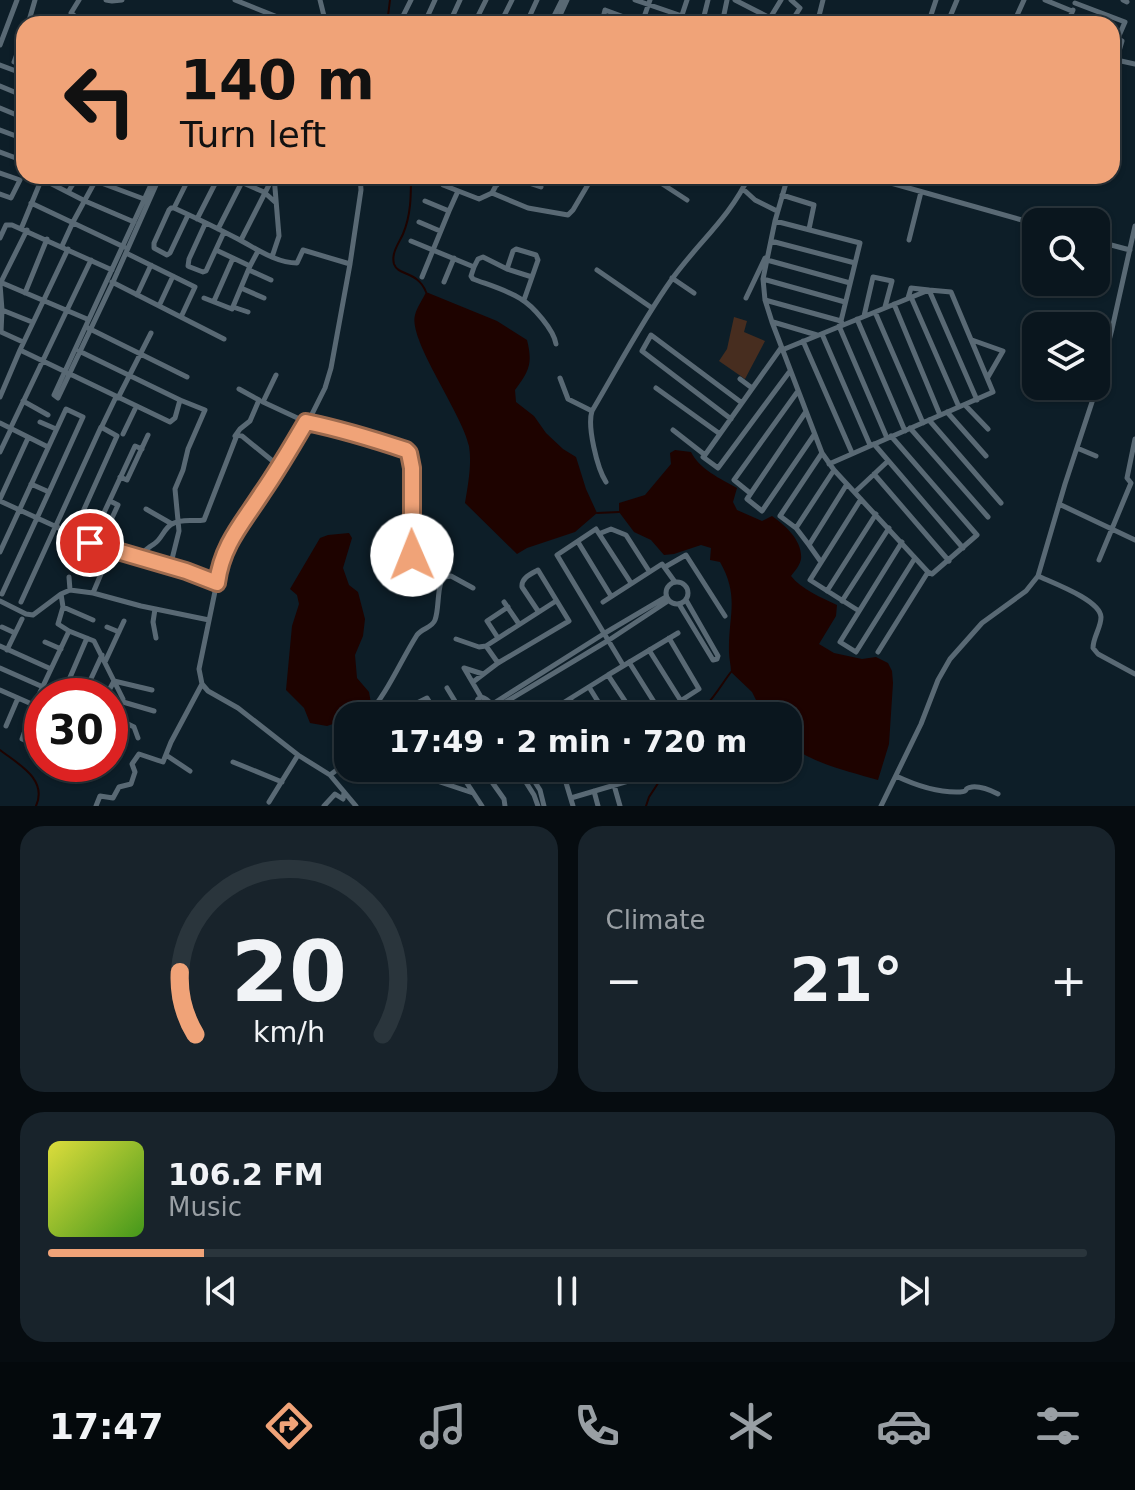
<!DOCTYPE html>
<meta charset="utf-8">
<style>
:root{--surface:#0a161e;--page:#18232b;--text:#f1f3f6;--muted:#999fa4;--line:#2a353c;--accent:#f0a378}
body{margin:0;font-family:"DejaVu Sans",sans-serif;background:var(--page);color:var(--text);height:100vh;display:flex;flex-direction:column;font-size:30px;white-space:nowrap}
*{box-sizing:border-box;margin:0}
p{font-size:26px;color:var(--muted)}
.icon{flex:none;width:44px;height:44px;fill:none;stroke:currentColor;stroke-width:2;stroke-linecap:round;stroke-linejoin:round}
.map{position:relative;height:806px;overflow:hidden}
.drawer{display:flex;flex-direction:column;gap:20px;padding:20px;background:#060c10;flex:1}
.drawer>*{flex:none}
.hud{position:absolute;left:16px;top:16px;width:1104px;height:168px;border-radius:24px;box-shadow:0 2px 6px #0004,0 0 0 2px var(--line);background:#f0a378;color:#111;overflow:hidden}
.buttons{position:absolute;left:1022px;top:208px;display:grid;gap:16px}
.buttons a{display:grid;place-items:center;width:88px;height:88px;border-radius:16px;background:var(--surface);box-shadow:0 2px 6px #0004,0 0 0 2px var(--line);font-size:40px}
.speed{position:absolute;left:24px;top:678px;display:flex;gap:16px;font-size:40px;font-weight:700;text-align:center}
.speed>*{display:grid;place-content:center;width:104px;height:104px;border-radius:50%;background:var(--surface);box-shadow:0 2px 6px #0004,0 0 0 2px var(--line);line-height:1}
.speed .limit{border:12px solid #d22;background:#fff;color:#111}
.pin{position:absolute;display:grid;place-items:center;width:68px;height:68px;color:#fff;margin:-34px;border:4px solid #fff;border-radius:50%;box-shadow:0 2px 8px #0007}
.me{position:absolute;width:88px;margin:-44px;rotate:359deg;stroke-linejoin:round;filter:drop-shadow(0 0 6px #0008)}
.turn{display:flex;align-items:center;gap:28px;height:168px;padding:0 32px;font-size:36px}
.turn .icon{width:104px;height:104px;stroke-width:2.5}
.turn b{display:block;font-size:56px;line-height:68px}
.big{font-size:60px;font-weight:700;line-height:1.1}
.drawer .tile{flex:1;display:flex;flex-direction:column;justify-content:center;gap:12px;min-width:0;padding:0 28px;border-radius:24px;background:var(--page)}
.drawer .dial{align-items:center;gap:0}
.dial svg{height:208px;overflow:visible;fill:none;stroke:var(--line);stroke-width:7;stroke-linecap:round;text-anchor:middle}
.dial text{fill:var(--text);stroke:none}
.song{display:flex;align-items:center;gap:24px}
.cover{width:96px;height:96px;border-radius:12px;background:linear-gradient(135deg,hsl(60 70% 55%),hsl(100 70% 35%))}
.played{height:8px;border-radius:4px;background:linear-gradient(90deg,var(--accent) 15%,var(--line) 15%)}
.keys{display:flex;justify-content:space-around;direction:ltr}
.heat{display:flex;justify-content:space-between;align-items:center;font-size:44px;direction:ltr}
.drawer .tiles{flex:1;display:grid;gap:20px;grid-template-columns:1fr 1fr}
.tile:last-child{grid-column:span 2}
.trip{position:absolute;left:334px;top:702px;width:468px;height:80px;border-radius:24px;background:var(--surface);box-shadow:0 2px 6px #0004,0 0 0 2px var(--line);font-weight:700;line-height:80px;text-align:center}
.menu{display:flex;height:128px;justify-content:space-around;align-items:center;background:#04090c;color:var(--muted)}
.menu .icon{width:56px;height:56px}
.menu .current{color:var(--accent)}
.menu b{font-size:36px;color:var(--text)}
.map>svg:first-child{display:block}
.green{fill:#472d1f}
.water{fill:#1e0300}
.lines{fill:none;stroke-linecap:round;stroke-linejoin:round}
.stream{stroke:#1e0300;stroke-width:2}
.minor{stroke:#596974;stroke-width:5}
.route-casing{stroke:#9c6a4e;stroke-width:20}
.route{stroke:#f0a378;stroke-width:14}
</style>
<div class="map">
<svg width="1135" height="806" viewBox="0 0 1135 806">
<rect width="100%" height="100%" fill="#0d1e28"/>
<path class="green" d="M734,317L747,321L744,332L765,341L745,379L719,361L727,349Z"/>
<path class="water" d="M426,292L497,321L527,340C533,364 529,371 515,390L516,402L534,416L546,433L563,449L576,457L586,489L597,513L575,532L527,548L517,554L465,503C468,485 472,464 469,446C462,413 408,340 415,315C417,307 423,299 426,292Z
M675,450L691,452C699,469 721,479 737,488L733,502L737,510L762,521L772,516C785,525 803,541 801,559C800,565 795,571 791,576C801,589 822,598 837,605L836,616L819,644L834,653L862,659L876,657L888,663L892,671L893,683L889,744L878,780C847,771 814,764 788,744V716H764L752,692L731,672C731,665 729,659 729,652C728,616 740,597 720,562L710,560L711,548L701,545L674,554L664,555L651,540L634,532L619,512V503L645,495L671,464L670,453Z
M349,533L352,538L343,568L349,585L358,592L365,619L363,636L355,655L357,678L369,692L372,709L363,716H348V724L336,723L327,726L310,723L304,708L286,690L292,626L299,604L297,595L290,589L320,538L328,535Z"/>
<g class="lines">
<path class="stream" d="M390,0L388,16L391,24
M411,176C411,196 411,215 403,234C399,243 391,253 394,264C398,276 418,271 426,292
M597,513L619,512
M687,716C707,713 719,687 731,672
M0,750C18,764 48,779 36,806
M646,806L649,797L668,768"/>
<path class="minor" d="M79,0L71,13L84,24
M106,0L112,1L122,0
M235,0L295,24
M320,0L326,24
M635,0L682,16
M735,0L770,18L781,0
M1045,0L1072,11
M1123,0L1127,2
M1075,3L1125,22L1118,38
M588,17L608,24
M724,17L737,24
M931,17L948,23
M602,22L605,10L643,24
M1014,22L1024,0
M642,23L650,0
M28,24L35,0
M399,24L411,0
M424,24L435,0
M449,24L460,0
M474,24L486,0
M500,24L512,0
M526,24L537,0
M550,24L562,0
M556,24L567,0
M679,24L687,0
M702,24L708,0
M722,24L727,0
M790,24L800,8L791,0
M817,24L823,0
M928,24L936,0
M947,24L957,0
M1067,24L1073,10
M1112,36L1122,41L1116,61
M0,45L17,0
M1112,59L1135,64
M14,62L24,35
M0,65L24,74
M0,86L24,96
M0,108L24,118
M0,130L24,139
M0,152L24,161
M0,173L20,180L11,198L0,194
M155,176C121,249 87,322 54,395L58,398L113,282L160,176
M227,176L264,192L275,202
M443,176L441,180L443,185L479,199L492,193L501,176
M480,176L497,185
M508,176L541,187
M650,176L687,200
M788,176L775,221L763,279L765,300L772,322L822,453L834,470L928,572
M866,176L1036,224
M42,179L85,201L134,222
M96,181L144,199
M665,185L672,176
M743,189L755,200L777,211
M68,192L78,176
M492,193L528,208L568,215L573,210L593,176
M782,195L814,205L809,229
M31,203L124,247
M174,208C196,218 217,228 238,239C257,249 276,263 297,263L303,250L350,264
M449,211L458,191
M188,215L170,253L167,255L154,248V243L169,210L171,208H174L190,176
M197,219L219,176
M775,221L860,243L841,321L843,325
M419,222L440,231
M205,224L189,259L188,266L190,267L203,272L206,271L224,232
M21,229L42,178
M218,229L245,176
M0,238L6,225H12L112,270
M241,240L273,177
M909,240L921,192
M411,241L474,267L478,259L483,257L507,269L513,251L516,249L536,255L538,260L524,300
M771,241L855,263
M1096,241L1130,250
M62,246L73,222L98,176
M216,250L250,266L258,251
M126,253L195,287L181,317
M272,257L279,236L274,176
M767,260L850,283
M474,267L471,276L473,279C489,285 507,290 521,299C533,306 554,330 556,344
M507,269L532,277
M249,270L271,280
M597,270L652,308
M422,277L449,211L425,201
M672,278L694,293
M763,279L845,302
M0,282L87,319
M1,282L27,230
M112,282L224,339
M444,282L454,258
M0,284L2,310L1,332L23,342
M241,288L264,298
M25,293L47,239
M137,295L151,265
M911,297L959,407
M204,298L232,309L250,266
M746,298L765,258
M908,298L911,288L929,290L977,400
M765,300L841,321
M214,301L233,258
M894,304L940,415
M159,306L173,276
M233,307L248,312
M2,310L32,322
M875,312L923,423
M864,316L873,277L892,281L885,307
M857,319L905,431
M773,322L817,335
M839,326L887,438
M88,328L187,377
M822,334L870,445
M972,340L1003,351L988,377
M803,341L852,453
M20,350L170,422L175,418L180,400
M782,350L929,290L951,292L993,392L829,464
M79,351L180,400L205,410L188,449L183,470L175,489L179,531L170,567
M276,375L263,402L306,422L348,431L365,439L406,450L411,459V560L433,580L441,582C437,595 439,609 435,620C432,628 422,628 417,635C400,662 388,692 367,716
M560,378L568,399L592,411
M740,379L752,388
M656,388L720,434
M239,389L259,400
M0,397L20,350L68,249
M118,398L151,333
M23,401L48,415
M965,405L988,429
M947,412L986,456
M805,413L747,499L762,511L814,435
M731,419L642,351L651,335L742,403
M929,420L1001,503
M40,422L56,429
M0,423L48,447
M12,425L91,260
M102,426L116,397
M910,428L988,517
M673,430L705,455L703,457L718,468L790,371
M123,434L136,407
M235,436L240,429L250,421L259,400
M874,444L963,548
M1077,448L1096,456
M0,452L11,429
M822,453L780,516L796,528L834,470
M705,455L781,348
M874,474L949,561
M120,477L127,480L148,435
M606,482C597,468 587,426 592,411C618,367 642,321 672,279C697,244 731,216 749,176
M855,492L888,461
M750,493L734,480L798,391
M0,499L28,438
M0,501L96,545L186,571L217,583
M1059,504L1135,540
M146,509L172,524
M796,528L809,545
M601,533L611,529L626,535L649,571
M578,542L611,596
M902,542L840,642L856,652L915,558
M99,546L118,505L110,501
M0,552L66,409L83,417L49,492L31,484
M139,557C145,549 147,549 154,544C162,539 164,528 172,524C182,518 194,522 204,520L237,435L242,436L280,467
M82,560L135,446L142,449
M1099,560L1131,483L1127,478L1135,439
M821,562L809,545L847,484
M665,567L686,555L725,616
M1038,576C1053,583 1100,600 1101,617C1101,628 1093,637 1093,648L1098,654L1135,674
M69,577L70,590
M666 593a11 11 0 1 1 22 0a11 11 0 1 1-22 0Z
M441,582L445,577L451,576L473,588
M827,591L876,514
M93,593L111,550
M2,594L49,492
M61,594L63,607L58,624L69,631L94,641L123,699L110,731
M686,600L718,656L717,659
M0,601L26,614L33,615L61,594L70,590L93,593L141,606L209,620
M842,601L889,528
M21,602L101,427L117,436L63,556
M504,602L519,624
M603,602L662,564L675,582
M679,604L713,660L717,659
M63,607L93,620
M155,609L153,622L156,638
M859,611L810,580L861,499
M2,627L15,633
M107,627L119,632
M498,638L487,621L508,607
M456,639L479,647L486,646L556,601
M45,642L61,649
M0,646L51,669
M486,646L498,663
M7,650L22,619
M649,650L681,701
M878,652L928,572L932,574L977,535L891,436
M105,662L124,621
M629,662L661,713
M623,665L557,555L596,529L631,583
M0,668L43,687
M473,682L498,663L569,621L538,570C531,574 521,578 522,587L538,611
M589,687L607,716
M447,688L464,716
M0,690L34,705
M62,696L87,638
M83,696L102,655
M106,696L114,681L152,690
M481,697L464,668L483,674
M570,699L581,716
M123,702L154,711
M491,705L605,633L666,597
M494,709L609,640L668,601
M374,716L384,710L387,716
M414,716L409,707L427,698L438,716
M480,716L475,706L478,699L481,697C490,699 494,708 494,716
M542,716L608,675
M635,716L608,675L678,633
M657,716L699,689L669,638
M116,718L134,727L138,738
M6,726L18,698
M42,747L22,739L34,705L69,631
M166,755L190,771
M233,762L282,782
M426,768L423,770L428,778L473,793
M457,768L482,806
M482,768L504,799L505,806
M517,768L534,795L538,806
M526,768L540,790L544,806
M330,775L342,766L348,757
M896,776C915,785 938,793 960,792C971,791 961,789 972,787C981,786 990,790 998,794
M614,785L620,806
M594,791L598,806
M571,798L652,774
M269,802L298,755
M96,806L100,796L113,798L119,787L131,784L135,772L132,764L139,754L163,762L171,742L202,684
M324,806L335,794L343,799L344,793
M356,806L330,775L298,755L238,708L208,691L202,684L199,669L219,572L227,548L236,531L280,467L311,416L325,388L331,368L350,264L361,190L360,176
M573,806L564,776L586,768
M881,806L921,724L938,680L950,659L982,623L1026,591L1038,576L1065,484L1096,390L1112,329L1135,226"/>
</g>
<g class="lines">
<g class="route-casing">
<path id="route" d="M90,543L186,571L217,583C222,545 242,524 262,493C278,470 292,446 306,422C340,429 373,439 406,450L409,453L412,468V555"/>
</g>
<use href="#route" class="route"/>
</g>
</svg>
<div class="buttons">
<a><svg class="icon" aria-label="search" viewBox="0 0 24 24"><circle cx="10" cy="10" r="6"/><path d="M15 15l6 6"/></svg></a>
<a><svg class="icon" aria-label="layers" viewBox="0 0 24 24"><path d="M12 4l9 5-9 5-9-5zM3 14l9 5 9-5"/></svg></a>
</div>
<div class="speed"><div class="limit">30</div></div>
<div class="pin" style="left:90px;top:543px;background:#d93025"><svg class="icon" aria-label="arrive" viewBox="0 0 24 24"><path d="M6 21V4h12l-3 4 3 4H6"/></svg></div>
<svg class="me" style="left:412px;top:555px" viewBox="-20 -20 40 40"><circle r="19" fill="#fff"/><path d="M0-13L10 11 0 6-10 11z" fill="#f0a378"/></svg>
<div class="trip">17:49 · 2 min · 720 m</div>
<div class="hud">
<div class="turn"><svg class="icon" aria-label="left" viewBox="0 0 24 24"><path d="M17 20v-9H6M10 6l-5 5 5 5"/></svg><div><b>140 m</b>Turn left</div></div>
</div>
</div>
<section class="drawer">
<div class="tiles">
<div class="tile dial"><svg viewBox="0 0 100 80">
<path d="M14 69A42 42 0 1 1 86 69"/>
<path d="M14 69A42 42 0 0 1 8 45" stroke="#f0a378"/>
<text x="50" y="56" font-size="32" font-weight="700">20</text>
<text x="50" y="72" font-size="11">km/h</text>
</svg></div>
<div class="tile"><p>Climate</p>
<div class="heat"><a>−</a><b class="big">21°</b><a>+</a></div>
</div>
<div class="tile">
<div class="song"><i class="cover"></i><div><b>106.2 FM</b><p>Music</p></div></div>
<div class="played"></div>
<div class="keys"><svg class="icon" aria-label="previous" viewBox="0 0 24 24"><path d="M18 5L8 12l10 7zM5 5v14"/></svg><svg class="icon" aria-label="pause" viewBox="0 0 24 24"><path d="M8 5v14M16 5v14"/></svg><svg class="icon" aria-label="next" viewBox="0 0 24 24"><path d="M6 5l10 7-10 7zM19 5v14"/></svg></div>
</div>
</div>
</section>
<nav class="menu">
<b>17:47</b>
<svg class="icon current" aria-label="directions" viewBox="0 0 24 24"><path d="M12 3l9 9-9 9-9-9zM9 14v-3h6M13 9l2 2-2 2"/></svg>
<svg class="icon" aria-label="music" viewBox="0 0 24 24"><path d="M9 18V5l10-2v13"/><circle cx="6" cy="18" r="3"/><circle cx="16" cy="16" r="3"/></svg>
<svg class="icon" aria-label="phone" viewBox="0 0 24 24"><path d="M5 4h4l2 5-3 2q2 4 5 5l2-3 5 2v4C11 20 4 13 5 4z"/></svg>
<svg class="icon" aria-label="climate" viewBox="0 0 24 24"><path d="M12 3v18M4 7l16 10M4 17L20 7"/></svg>
<svg class="icon" aria-label="car" viewBox="0 0 24 24"><path d="M5 17H2v-5l4-1 3-4h7l3 4 3 1v5h-3M9 17h6M6 11h13"/><circle cx="7" cy="17" r="2"/><circle cx="17" cy="17" r="2"/></svg>
<svg class="icon" aria-label="filters" viewBox="0 0 24 24"><path d="M4 7h16M4 17h16"/><circle cx="9" cy="7" r="2"/><circle cx="15" cy="17" r="2"/></svg>
</nav>
